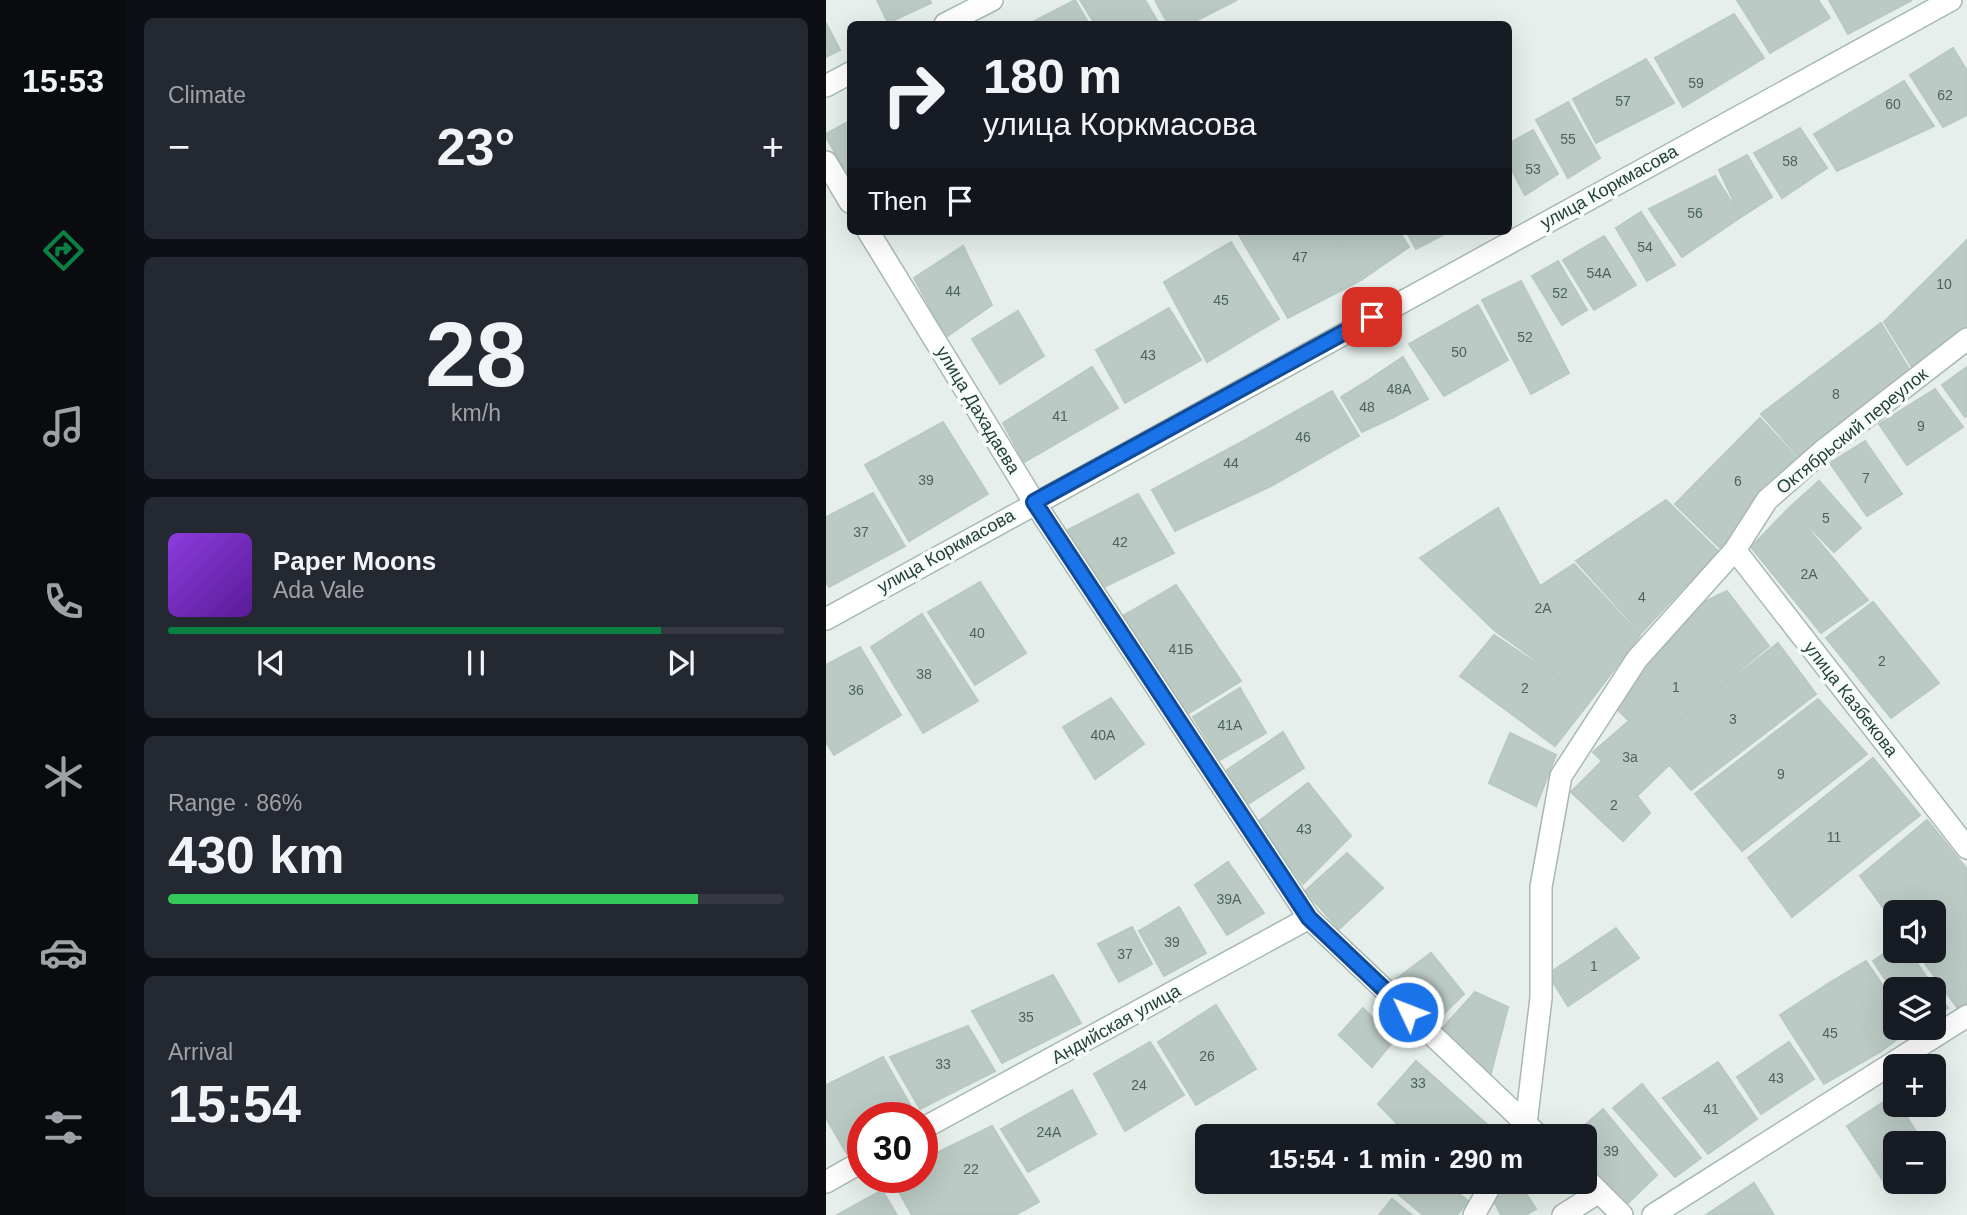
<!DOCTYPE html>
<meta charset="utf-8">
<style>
:root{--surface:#171b24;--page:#242831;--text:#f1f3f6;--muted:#9ea1a6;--line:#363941;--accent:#0b8043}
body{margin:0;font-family:Arial,sans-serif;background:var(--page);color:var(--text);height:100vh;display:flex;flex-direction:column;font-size:26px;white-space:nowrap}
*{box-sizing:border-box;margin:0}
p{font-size:23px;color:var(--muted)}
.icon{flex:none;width:38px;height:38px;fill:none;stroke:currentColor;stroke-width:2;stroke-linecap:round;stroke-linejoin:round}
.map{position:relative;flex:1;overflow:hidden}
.sheet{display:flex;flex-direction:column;gap:18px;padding:18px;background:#0d0f14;width:700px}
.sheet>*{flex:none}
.banner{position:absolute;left:21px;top:21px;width:665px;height:214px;border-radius:10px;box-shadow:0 7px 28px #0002;background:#171b24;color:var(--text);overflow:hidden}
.fabs{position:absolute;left:1057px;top:900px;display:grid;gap:14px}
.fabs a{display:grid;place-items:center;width:63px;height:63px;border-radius:10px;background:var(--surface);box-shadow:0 7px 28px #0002;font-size:35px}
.speed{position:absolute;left:21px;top:1102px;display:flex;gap:14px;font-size:35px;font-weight:700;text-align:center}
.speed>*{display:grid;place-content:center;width:91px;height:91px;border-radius:50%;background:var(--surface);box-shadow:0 7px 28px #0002;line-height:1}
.speed .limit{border:10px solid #d22;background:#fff;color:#111}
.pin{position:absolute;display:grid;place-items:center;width:60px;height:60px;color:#fff;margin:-30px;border-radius:14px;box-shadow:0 4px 10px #0006}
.me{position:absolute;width:77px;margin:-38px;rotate:313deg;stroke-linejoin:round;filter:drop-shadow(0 0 5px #0008)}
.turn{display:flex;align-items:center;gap:24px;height:147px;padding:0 21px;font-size:32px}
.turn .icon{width:91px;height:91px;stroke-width:2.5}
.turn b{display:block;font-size:49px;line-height:60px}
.then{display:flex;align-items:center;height:66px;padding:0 21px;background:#0003;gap:14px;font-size:26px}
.big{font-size:52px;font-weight:600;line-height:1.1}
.sheet .tile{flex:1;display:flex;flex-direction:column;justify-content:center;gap:10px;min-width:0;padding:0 24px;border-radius:10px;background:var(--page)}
.sheet .dial{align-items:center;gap:0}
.dial b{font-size:91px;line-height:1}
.song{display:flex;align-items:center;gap:21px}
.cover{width:84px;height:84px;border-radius:10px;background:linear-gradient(135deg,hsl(270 70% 55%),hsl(270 70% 35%))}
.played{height:7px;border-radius:4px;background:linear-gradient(90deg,var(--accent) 80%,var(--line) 80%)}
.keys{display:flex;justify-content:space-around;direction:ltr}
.heat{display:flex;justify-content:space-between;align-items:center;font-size:38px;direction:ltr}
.charge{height:10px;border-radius:5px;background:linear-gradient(90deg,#34c759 86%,var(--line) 0)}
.trip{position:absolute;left:369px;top:1124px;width:402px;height:70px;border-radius:10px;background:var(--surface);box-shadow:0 7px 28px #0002;font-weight:600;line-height:70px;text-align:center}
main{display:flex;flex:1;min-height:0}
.tabs{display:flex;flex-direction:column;width:126px;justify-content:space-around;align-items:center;background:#090b0e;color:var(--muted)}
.tabs .icon{width:49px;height:49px}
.tabs .on{color:var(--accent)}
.tabs b{font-size:32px;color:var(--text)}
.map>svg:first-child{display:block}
.building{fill:#bbcac4;stroke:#b8c9c2;stroke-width:2}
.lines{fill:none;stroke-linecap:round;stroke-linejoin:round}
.minor-casing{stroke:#a8b8b2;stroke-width:24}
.minor{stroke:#fff;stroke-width:21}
.route-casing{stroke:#114b97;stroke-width:18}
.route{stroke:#1a73e8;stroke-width:12}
.labels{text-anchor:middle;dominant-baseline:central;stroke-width:7;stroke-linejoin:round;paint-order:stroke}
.number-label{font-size:14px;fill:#4a645c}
.street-label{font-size:18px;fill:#24423a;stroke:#f7fbf9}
</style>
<main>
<nav class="tabs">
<b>15:53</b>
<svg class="icon on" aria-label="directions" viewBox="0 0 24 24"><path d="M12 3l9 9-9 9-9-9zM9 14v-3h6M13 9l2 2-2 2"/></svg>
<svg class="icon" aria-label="music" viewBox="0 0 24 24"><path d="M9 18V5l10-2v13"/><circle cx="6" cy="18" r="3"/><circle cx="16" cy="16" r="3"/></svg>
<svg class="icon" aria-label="phone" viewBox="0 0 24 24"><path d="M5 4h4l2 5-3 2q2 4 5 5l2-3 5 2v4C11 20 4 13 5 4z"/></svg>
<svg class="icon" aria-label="climate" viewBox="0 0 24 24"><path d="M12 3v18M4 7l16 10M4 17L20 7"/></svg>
<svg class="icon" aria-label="car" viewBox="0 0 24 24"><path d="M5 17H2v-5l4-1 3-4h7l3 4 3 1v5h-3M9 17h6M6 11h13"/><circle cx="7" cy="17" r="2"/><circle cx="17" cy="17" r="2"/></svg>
<svg class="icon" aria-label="filters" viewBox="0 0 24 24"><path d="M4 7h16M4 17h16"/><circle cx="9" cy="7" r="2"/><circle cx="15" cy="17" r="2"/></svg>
</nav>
<section class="sheet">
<div class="tile"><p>Climate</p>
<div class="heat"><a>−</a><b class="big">23°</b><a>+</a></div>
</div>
<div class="tile dial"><b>28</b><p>km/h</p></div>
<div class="tile">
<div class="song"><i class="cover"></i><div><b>Paper Moons</b><p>Ada Vale</p></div></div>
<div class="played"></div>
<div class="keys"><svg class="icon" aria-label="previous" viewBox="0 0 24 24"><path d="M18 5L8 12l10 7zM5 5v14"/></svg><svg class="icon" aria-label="pause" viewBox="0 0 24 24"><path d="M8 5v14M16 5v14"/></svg><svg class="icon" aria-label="next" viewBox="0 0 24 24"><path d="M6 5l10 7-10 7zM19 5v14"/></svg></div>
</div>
<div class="tile"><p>Range · 86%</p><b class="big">430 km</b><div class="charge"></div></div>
<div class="tile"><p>Arrival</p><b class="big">15:54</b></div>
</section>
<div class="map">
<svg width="1141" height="1215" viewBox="0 0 1141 1215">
<rect width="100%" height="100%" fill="#e6efeb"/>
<path class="building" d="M51,0H104L105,3L62,23Z
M249,0L263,24H203Z
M254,0H319L333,24H269Z
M329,0H383L389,11L364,24H342Z
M383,0H411L389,11Z
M911,0H992L1004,18L944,53Z
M1003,0H1086L1022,34Z
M908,14L938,58L857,107L829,58Z
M0,23L14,50L0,57Z
M1127,48L1141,71V115L1117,127L1084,75Z
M820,59L848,103L770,143L747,99Z
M1078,81L1108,126L1011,171L988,134Z
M742,102L774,158L742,178L710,120Z
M24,121V179L0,137V134Z
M974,128L1001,168L956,198L928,153Z
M707,130L732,174L699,195L682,163V144Z
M921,155L946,197L915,217L893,170Z
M889,176L915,217L856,257L823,209Z
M815,212L849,265L821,281L790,228Z
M422,231H507L535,280L462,318L413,235Z
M507,231H573L583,247L535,280Z
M580,231H614L617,235L590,249Z
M778,236L810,285L768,310L737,260Z
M1141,240V333L1089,372L1058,322Z
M405,242L453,319L381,362L338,282Z
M137,246L166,305L120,337L88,278Z
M732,261L761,310L736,325L706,276Z
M695,281L743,373L705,394L656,300Z
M652,305L682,360L618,396L583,344Z
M343,308L375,360L299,403L270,350Z
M192,311L218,356L174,384L146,339Z
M1055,323L1086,374L973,457L935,414Z
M577,357L602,399L568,417L544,379Z
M266,367L292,408L198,462L177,423Z
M1141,367V415L1139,417L1116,385Z
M544,379L568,417L536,432L515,397Z
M1109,389L1137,427L1081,465L1053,424Z
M506,391L533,436L445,486L421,439Z
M934,418L971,458L894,548L849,504Z
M117,422L162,494L83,541L39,465Z
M421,439L445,486L349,531L326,490Z
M1039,441L1076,494L1041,516L1004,463Z
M993,481L1035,528L1008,552L964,507Z
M47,493L79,546L3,587L0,582V517Z
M312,494L348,553L276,588L240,531Z
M840,500L892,551L815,633L750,561Z
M964,507L1042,600L995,633L925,547Z
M672,508L714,586L748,564L814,635L765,700L668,630L594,558Z
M154,582L200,653L149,685L102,612Z
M350,585L415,681L360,715L295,617Z
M901,591L943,646L825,743L791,709L823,665L878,602Z
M1047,602L1113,683L1065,718L1000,638Z
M96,614L152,701L97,733L45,647Z
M668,635L765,700L729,746L634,676Z
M952,643L990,694L865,790L825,743Z
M34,647L75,715L8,755L0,742V665Z
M414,688L440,733L394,760L367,717Z
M285,698L318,744L269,779L237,727Z
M992,699L1041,754L916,851L869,794Z
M803,721L843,765L811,796L767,752Z
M457,732L478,768L422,804L401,770Z
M684,733L730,755L710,806L663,783Z
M1047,758L1094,815L966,917L922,858Z
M776,761L811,796L824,813L797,841L745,792Z
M482,783L525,836L477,884L432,822Z
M1101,820L1141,869V1005L1133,1010L1089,950H1108V912H1069V924L1034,876Z
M521,853L557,888L513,929L479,891Z
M402,862L438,913L401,935L369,885Z
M353,907L380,953L338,976L313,931Z
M306,927L326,964L293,982L272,944Z
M790,928L813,958L742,1006L722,974Z
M1069,946V950H1082L1122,1008L1108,1015V989H1069V994L1047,961Z
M605,953L638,994L604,1027L564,984Z
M1040,961L1069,1003V1027L1086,1028L1054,1052L1008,980Z
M227,975L255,1023L176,1063L146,1011Z
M1008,980L1054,1052L998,1084L954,1015Z
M649,992L682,1007L664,1077L613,1032Z
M390,1005L430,1069L370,1105L332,1042Z
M537,1008L568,1040L546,1067L513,1035Z
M142,1026L169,1071L94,1109L64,1057Z
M324,1042L358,1095L299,1131L268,1074Z
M963,1042L988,1079L935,1114L911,1077Z
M57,1057L90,1115L84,1118H37V1145L21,1154L0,1118V1085Z
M590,1061L673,1135L672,1136H583L552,1104Z
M892,1062L931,1119L882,1154L837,1098Z
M816,1084L875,1158L849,1177L787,1108Z
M246,1090L270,1134L202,1172L175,1129Z
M1068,1095L1069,1104H1073L1097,1143H1069V1176L1058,1182L1021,1126Z
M777,1109L831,1175L800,1205L760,1166V1136H747Z
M166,1126L213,1202L189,1215H86L65,1178H96V1160Z
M582,1181H617L642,1201L631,1215H597L571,1193Z
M678,1181H692L710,1209L700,1215H675L667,1199Z
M928,1183L948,1215H880Z
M56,1190L71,1215H11Z
M566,1199L586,1215H553Z"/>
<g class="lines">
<g class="minor-casing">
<path id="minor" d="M119,24L166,0
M0,86L24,73
M0,162L24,202
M42,231L208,502L483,918L713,1136
M909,550L1141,848
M0,619L1125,0
M96,1129L483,918
M696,1131L700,1124L715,998V887L735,776L811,659L909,550L941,500L999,449L1141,339
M760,1179L796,1215
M0,1182L37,1161
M648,1215L667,1181
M737,1215L773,1192
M827,1215L1141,1016"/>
</g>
<use href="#minor" class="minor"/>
</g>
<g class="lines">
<g class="route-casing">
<path id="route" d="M546,317L208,502L483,918L582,1012"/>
</g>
<use href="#route" class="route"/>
</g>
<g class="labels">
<g class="number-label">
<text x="870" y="83">59</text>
<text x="1119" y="95">62</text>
<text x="797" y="101">57</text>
<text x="1067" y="104">60</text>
<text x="742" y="139">55</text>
<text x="964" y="161">58</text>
<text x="707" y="169">53</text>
<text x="869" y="213">56</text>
<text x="819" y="247">54</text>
<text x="474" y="257">47</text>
<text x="773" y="273">54А</text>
<text x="1118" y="284">10</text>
<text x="127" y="291">44</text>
<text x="734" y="293">52</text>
<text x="395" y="300">45</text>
<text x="699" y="337">52</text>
<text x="633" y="352">50</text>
<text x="322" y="355">43</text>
<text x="573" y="389">48А</text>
<text x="1010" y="394">8</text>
<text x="541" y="407">48</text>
<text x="234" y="416">41</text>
<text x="1095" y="426">9</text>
<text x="477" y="437">46</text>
<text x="405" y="463">44</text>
<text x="1040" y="478">7</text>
<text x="100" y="480">39</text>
<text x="912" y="481">6</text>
<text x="1000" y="518">5</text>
<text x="35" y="532">37</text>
<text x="294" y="542">42</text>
<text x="983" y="574">2А</text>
<text x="816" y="597">4</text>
<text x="717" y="608">2А</text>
<text x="151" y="633">40</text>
<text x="355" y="649">41Б</text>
<text x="1056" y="661">2</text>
<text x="98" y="674">38</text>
<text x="850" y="687">1</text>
<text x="699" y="688">2</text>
<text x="30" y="690">36</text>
<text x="907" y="719">3</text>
<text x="404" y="725">41А</text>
<text x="277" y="735">40А</text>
<text x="804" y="757">3а</text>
<text x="955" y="774">9</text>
<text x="788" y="805">2</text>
<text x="478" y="829">43</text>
<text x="1008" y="837">11</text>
<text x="403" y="899">39А</text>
<text x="346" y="942">39</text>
<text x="299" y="954">37</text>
<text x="768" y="966">1</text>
<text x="200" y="1017">35</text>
<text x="1004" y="1033">45</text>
<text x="381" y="1056">26</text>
<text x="117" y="1064">33</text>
<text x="950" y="1078">43</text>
<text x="592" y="1083">33</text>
<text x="313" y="1085">24</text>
<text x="885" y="1109">41</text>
<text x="223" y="1132">24А</text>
<text x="785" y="1151">39</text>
<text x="145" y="1169">22</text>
</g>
<g class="street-label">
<text transform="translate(783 187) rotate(-29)">улица Коркмасова</text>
<text transform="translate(152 410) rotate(59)">улица Дахадаева</text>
<text transform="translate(1026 431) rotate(-39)">Октябрьский переулок</text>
<text transform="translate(120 551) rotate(-29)">улица Коркмасова</text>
<text transform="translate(1025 699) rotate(52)">улица Казбекова</text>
<text transform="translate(290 1024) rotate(-29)">Андийская улица</text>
</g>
</g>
</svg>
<div class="fabs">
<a><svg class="icon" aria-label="sound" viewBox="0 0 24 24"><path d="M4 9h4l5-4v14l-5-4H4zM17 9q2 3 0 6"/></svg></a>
<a><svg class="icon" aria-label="layers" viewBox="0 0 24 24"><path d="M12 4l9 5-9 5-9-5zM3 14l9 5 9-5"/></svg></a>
<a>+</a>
<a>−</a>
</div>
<div class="speed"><div class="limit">30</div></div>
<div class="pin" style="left:546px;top:317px;background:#d93025"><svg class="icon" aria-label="arrive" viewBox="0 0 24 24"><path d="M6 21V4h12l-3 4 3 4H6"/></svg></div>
<svg class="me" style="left:582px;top:1012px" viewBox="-20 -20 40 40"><circle r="17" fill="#1a73e8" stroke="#fff" stroke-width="3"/><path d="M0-11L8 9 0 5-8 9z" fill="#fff"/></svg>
<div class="trip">15:54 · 1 min · 290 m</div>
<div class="banner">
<div class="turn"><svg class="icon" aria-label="right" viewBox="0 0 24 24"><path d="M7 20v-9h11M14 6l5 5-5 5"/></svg><div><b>180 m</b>улица Коркмасова</div></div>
<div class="then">Then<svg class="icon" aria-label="arrive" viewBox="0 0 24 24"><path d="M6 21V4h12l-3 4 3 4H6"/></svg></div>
</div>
</div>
</main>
